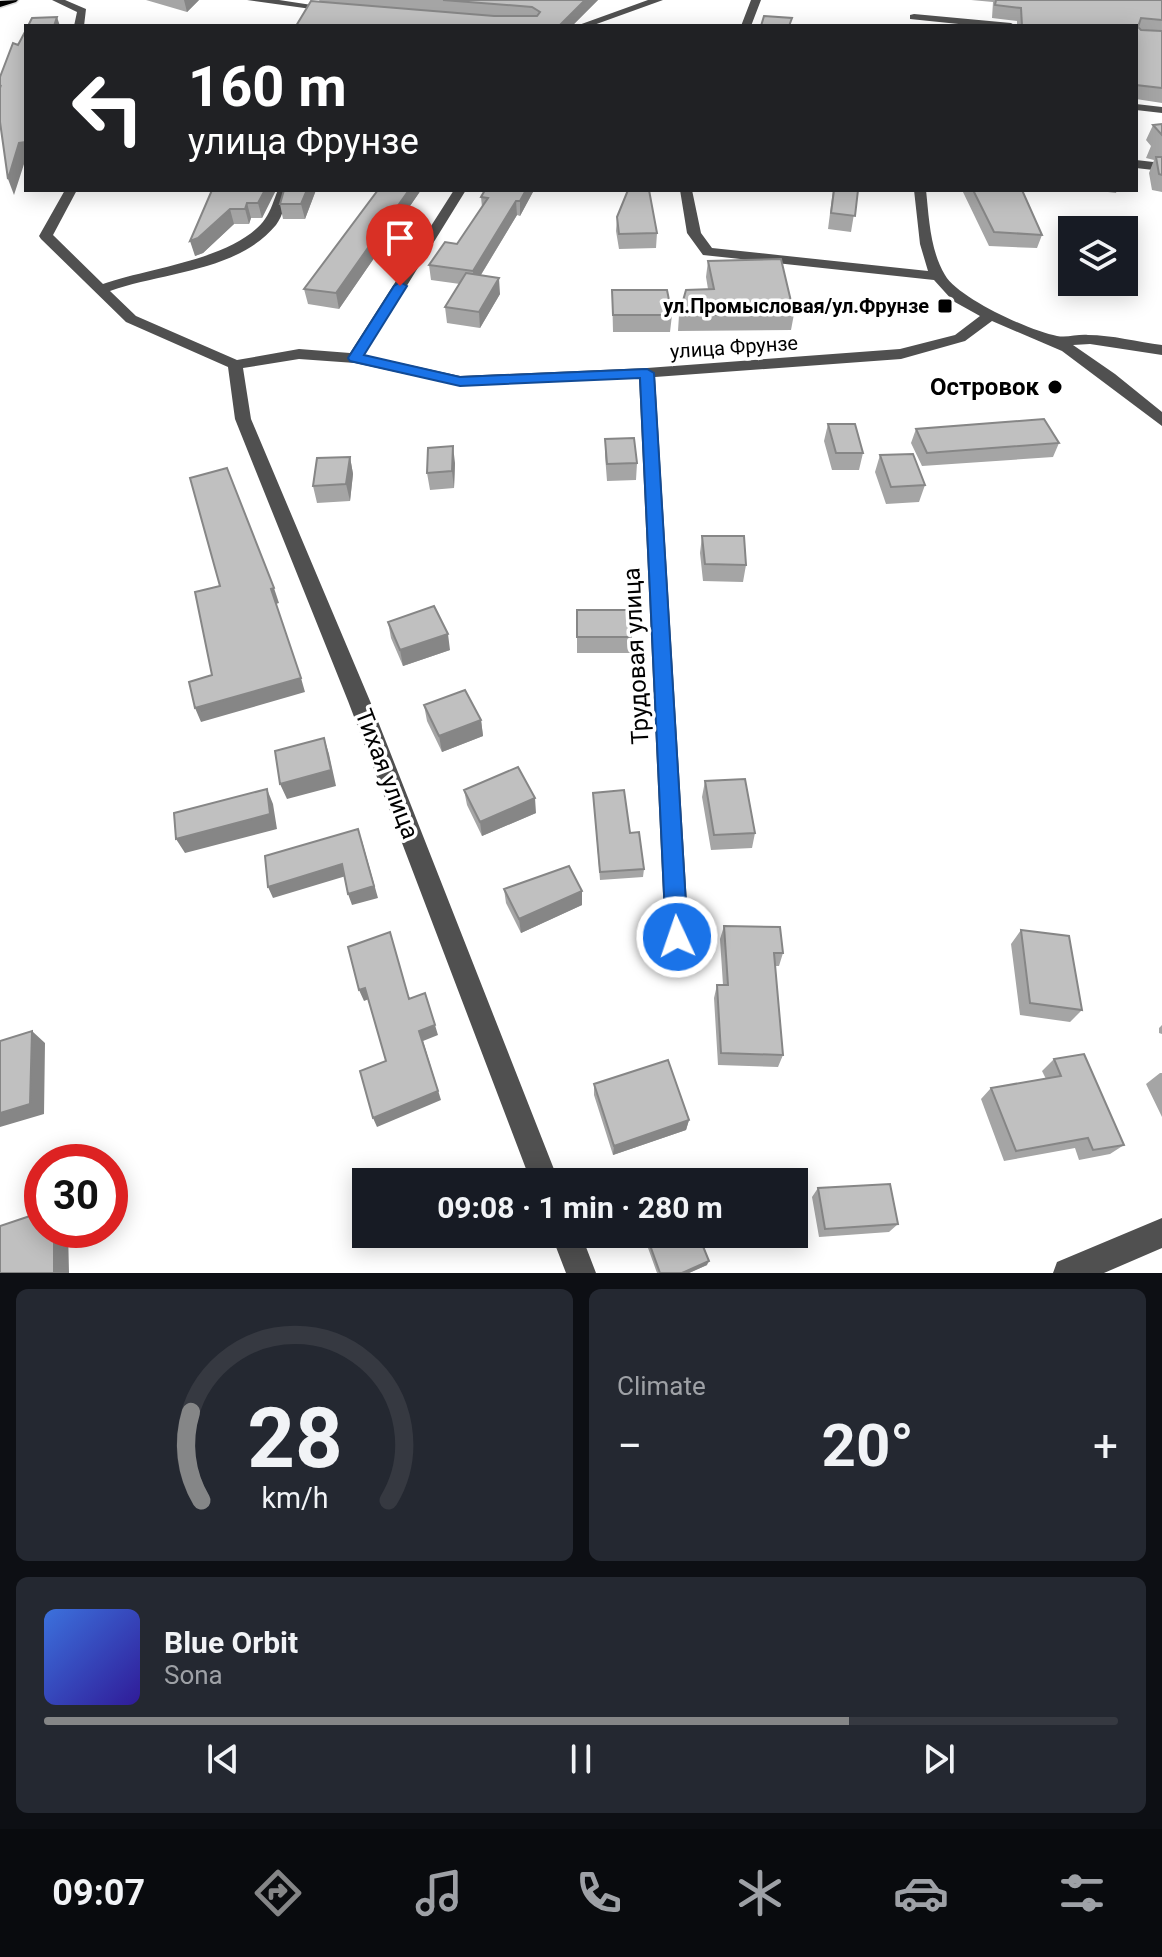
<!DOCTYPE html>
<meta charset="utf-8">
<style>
:root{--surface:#171b24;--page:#242831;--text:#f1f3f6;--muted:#9ea1a6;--line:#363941;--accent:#858687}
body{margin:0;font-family:Roboto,sans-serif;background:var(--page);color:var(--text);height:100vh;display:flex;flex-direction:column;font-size:30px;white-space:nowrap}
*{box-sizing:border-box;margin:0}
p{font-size:26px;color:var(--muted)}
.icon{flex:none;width:44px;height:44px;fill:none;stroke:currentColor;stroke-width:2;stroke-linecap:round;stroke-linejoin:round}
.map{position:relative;height:1273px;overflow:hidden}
.drawer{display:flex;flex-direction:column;gap:16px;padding:16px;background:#0d0f14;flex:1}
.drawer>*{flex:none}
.top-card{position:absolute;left:24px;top:24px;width:1114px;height:168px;border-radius:0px;box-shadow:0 4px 20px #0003;background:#202124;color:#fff;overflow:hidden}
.buttons{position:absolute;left:1058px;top:216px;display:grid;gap:16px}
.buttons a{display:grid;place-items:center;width:80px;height:80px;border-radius:0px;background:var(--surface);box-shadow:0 4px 20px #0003;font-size:40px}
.speed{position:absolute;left:24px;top:1144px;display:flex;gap:16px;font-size:40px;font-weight:700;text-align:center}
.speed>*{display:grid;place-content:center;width:104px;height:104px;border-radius:50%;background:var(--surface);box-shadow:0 4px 20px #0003;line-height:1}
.speed .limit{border:12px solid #d22;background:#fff;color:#111}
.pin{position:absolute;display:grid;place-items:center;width:68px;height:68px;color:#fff;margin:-82px -34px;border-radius:50% 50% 50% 0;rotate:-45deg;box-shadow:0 0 8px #0007}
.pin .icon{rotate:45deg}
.me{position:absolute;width:88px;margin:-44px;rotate:357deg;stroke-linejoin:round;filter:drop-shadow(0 0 6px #0008)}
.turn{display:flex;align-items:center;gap:28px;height:168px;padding:0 32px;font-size:36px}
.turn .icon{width:104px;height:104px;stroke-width:2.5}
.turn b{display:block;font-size:56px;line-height:68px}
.big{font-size:60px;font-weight:700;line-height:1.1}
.drawer .card{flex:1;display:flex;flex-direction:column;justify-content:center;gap:12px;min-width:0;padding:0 28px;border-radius:12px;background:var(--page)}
.drawer .dial{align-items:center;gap:0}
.dial svg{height:208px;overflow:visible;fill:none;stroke:var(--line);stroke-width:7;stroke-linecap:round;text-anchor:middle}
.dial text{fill:var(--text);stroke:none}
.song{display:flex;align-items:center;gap:24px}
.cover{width:96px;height:96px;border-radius:12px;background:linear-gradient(135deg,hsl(220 70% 55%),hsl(250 70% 35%))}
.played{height:8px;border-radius:4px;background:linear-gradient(90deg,var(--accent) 75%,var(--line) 75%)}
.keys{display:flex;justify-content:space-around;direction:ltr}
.heat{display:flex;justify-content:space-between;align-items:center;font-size:44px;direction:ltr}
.drawer .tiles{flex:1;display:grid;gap:16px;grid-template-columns:1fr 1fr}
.card:last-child{grid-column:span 2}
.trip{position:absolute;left:352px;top:1168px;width:456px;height:80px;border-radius:0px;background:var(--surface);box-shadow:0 4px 20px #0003;font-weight:700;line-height:80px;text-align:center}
.tab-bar{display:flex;height:128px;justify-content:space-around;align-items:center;background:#090b0e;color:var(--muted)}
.tab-bar .icon{width:56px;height:56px}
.tab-bar .current{color:var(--accent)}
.tab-bar b{font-size:36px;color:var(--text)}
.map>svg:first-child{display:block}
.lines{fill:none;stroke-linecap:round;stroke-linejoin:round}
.major-casing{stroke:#dbdbdb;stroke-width:3}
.minor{fill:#505050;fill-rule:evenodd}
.major{fill:#000;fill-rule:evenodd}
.wall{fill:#a5a5a5}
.shaded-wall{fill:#868686}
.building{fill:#c0c0c0;stroke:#868686;stroke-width:2}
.route{fill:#1a73e8;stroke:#114b97;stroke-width:2}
.poi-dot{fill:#000;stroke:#fff;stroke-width:3}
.labels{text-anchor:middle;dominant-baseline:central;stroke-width:7;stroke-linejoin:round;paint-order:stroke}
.far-poi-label{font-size:20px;font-weight:bold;fill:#000;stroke:#fff;text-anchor:end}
.far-street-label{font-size:20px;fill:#000;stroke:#fff}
.poi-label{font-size:24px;font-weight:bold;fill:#000;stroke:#fff;text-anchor:end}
.street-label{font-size:24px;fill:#000;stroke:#fff}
</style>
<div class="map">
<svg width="1162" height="1273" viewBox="0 0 1162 1273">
<rect width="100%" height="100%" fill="#fff"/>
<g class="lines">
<g class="major-casing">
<path id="major" d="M18,0L16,2L0,7V1Z"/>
</g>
<path class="minor" d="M52,0H65L86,9L84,26H74L77,12Z
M247,0H279L338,9L333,12Z
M648,0H663L591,26H576Z
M751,0H761L751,26H741Z
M914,14L1011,23L1016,26H978L910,19V15Z
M1136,104L1162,107V113L1136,110Z
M1136,160L1162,163V171L1136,168Z
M65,190H77L53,235L103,284C148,268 237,259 265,219C271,211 274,199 278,190H290C286,200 283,216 276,225C237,272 163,272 110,291L136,316L237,360L299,349L350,353L454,190H466L364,355L460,376L647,368L900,349L955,335L980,316L953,301L934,280L703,255L687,233L680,190H692L701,233L712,248L928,271L920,244L914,190H926C929,218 930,250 945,275C958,298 1030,331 1057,336C1067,338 1078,334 1088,335C1112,335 1138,342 1162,345V355L1090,344L1073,345L1115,374L1162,412V426L1062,351L992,321L965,341L901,359L655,377L689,937L686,945L677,949L668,945L665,937L639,378L460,386L355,363L299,359L243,368L251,419L370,701L559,1182H531L348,701L235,419L228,367L126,322L41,239L39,236Z
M1162,1218V1248L1104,1273H1053L1057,1262Z
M551,1234H581L596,1273H566Z"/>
<use href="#major" class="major"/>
</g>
<path class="wall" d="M146,0H199L187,12Z
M319,0H598L572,26L320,2Z
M971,0H1162V103L1136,99V26H1017V21L992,18L993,2Z
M1162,124V192L1152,190L1149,173L1154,160L1146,158L1151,146L1146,140L1153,125Z
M212,190H276L262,218H251L249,224H234L203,253L195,256Z
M316,190L305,219H283L280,204Z
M421,190L339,309L308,304L304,289Z
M534,190L520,216L517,215L481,275L500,294L480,328L447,323L445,307L460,284L431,280L429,265L457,244L482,207L481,197Z
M833,190H858L851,232L828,229Z
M962,190H1022L1042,235L1037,248L989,246Z
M1092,190H1117L1116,193Z
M617,217L657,233L656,248L619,249L616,231Z
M708,261L794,314L791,330L678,331L679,315L708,289L706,277Z
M612,290L672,315L670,332H613Z
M828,424L863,453L859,470H832L824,441Z
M916,429L1059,443L1053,457L922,466L911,443Z
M605,439L637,463L636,480L607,481L605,455Z
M880,455L925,485L919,502L886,504L875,472Z
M350,457L353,474L350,501L317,503L313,486Z
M455,463L454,488L430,490L427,473Z
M702,536L746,565L743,582L703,581L700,553Z
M577,610L631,637L630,653H577Z
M388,622L450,650L403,666L391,638Z
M424,705L481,720L483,736L442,752L427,721Z
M705,781L755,833L752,848L711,850L702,797Z
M464,790L536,813L482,836L467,805Z
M593,793L630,833L644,869L643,877L600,880Z
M504,889L582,891V905L521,933L506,903Z
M724,926L783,953L779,966H775L783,1055L778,1067L718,1065L714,998L717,985H723L720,939Z
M1021,930L1082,1010L1070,1022L1020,1015L1011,944Z
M1162,1025V1034L1159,1033V1028Z
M1054,1059L1124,1145L1110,1154L1079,1160L1075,1148L1004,1161L981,1099L991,1088L1046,1079L1042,1071Z
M1160,1073H1162V1117L1146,1084Z
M594,1084L689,1120L686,1130L613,1155L594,1095Z
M818,1188L898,1224L889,1232L819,1237L812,1197Z
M643,1234H698L707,1265L689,1273H657Z"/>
<path class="shaded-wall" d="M184,0H199L187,12Z
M585,0H598L572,26H559Z
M57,17L60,26H54Z
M26,142V158L14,195L8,179L19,143Z
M265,190H276L262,218L258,203Z
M307,190H316L305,219L301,204Z
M409,190H421L339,309L336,293Z
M526,190H534L520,216V201Z
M516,201L517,215L474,286L473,271Z
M247,203L251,218L249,224L245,209Z
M230,209L234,224L203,253L195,256L190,241Z
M499,278L500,294L480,328L479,312Z
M453,446L455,463L454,488L452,471Z
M350,457L353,474L350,501L346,484Z
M274,588L279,603L276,604L271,589Z
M448,634L450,650L403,666L400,650Z
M301,678L305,692L201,722L195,708Z
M481,720L483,736L442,752L439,736Z
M324,738L329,754L336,786L287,799L280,784Z
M267,789L273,804L277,829L185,853L176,839Z
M535,798L536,813L482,836L480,822Z
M362,841L378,898L352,905L348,894Z
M342,864L346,876L273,898L268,887Z
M582,891V905L521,933L519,919Z
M365,988L369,999L364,1001L359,990Z
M435,1025L438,1035L423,1041L441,1100L377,1127L373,1118L419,1031Z
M32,1031L45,1043L44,1114L0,1127V1113Z
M689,1120L686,1130L613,1155L614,1146Z
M54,1230H68L69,1273H54Z
M709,1261L707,1265L689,1273H682Z"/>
<path class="building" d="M443,0H585L559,26H296L311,1L494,16H537L540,12L532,7Z
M996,0H1162V20L1141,18L1138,27L1141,30L1162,31V88L1136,85V26H1022L1021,8L995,5Z
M764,16L792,18L789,26H761Z
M57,17L54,26H28L32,18Z
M26,30V142L19,143L8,179L0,122V88L1,85L0,86V77L13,43L18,45Z
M1162,124V135L1153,125Z
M1156,157H1162V175L1159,174Z
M212,190H265L258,203H247L245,209H230L198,238L190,241Z
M284,190H307L301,204H280Z
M378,190H409L336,293L304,289Z
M485,190H526L520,201H516L473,271L429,265L445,242L457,244L488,198L481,197Z
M628,190H649L657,233L619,234L617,217Z
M834,190H858L855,216L831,213Z
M973,190H1022L1042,235L994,232Z
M781,259L794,314L679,315L686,290L714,289L708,261Z
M466,273L499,278L479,312L445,307Z
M612,290H667L672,315H613Z
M1044,419L1059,443L927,453L916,429Z
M828,424H855L863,453H836Z
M634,438L637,463L607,464L605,439Z
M453,446L452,471L427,473L428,448Z
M913,454L925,485L891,487L880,455Z
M350,457L346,484L313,486L317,458Z
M227,468L274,588L271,589L301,678L195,708L189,682L212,675L195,592L220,586L190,478Z
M702,536H744L746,565L705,564Z
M434,606L448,634L400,650L388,622Z
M577,610H629L631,637H577Z
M465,690L481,720L439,736L424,705Z
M324,738L331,770L280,784L275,751Z
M518,767L535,798L480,822L464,790Z
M745,779L755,833L714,835L705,781Z
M267,789L270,814L176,839L174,813Z
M624,790L630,833L639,832L644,869L600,872L593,793Z
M358,829L374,886L348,894L342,864L268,887L265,856Z
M569,866L582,891L519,919L504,889Z
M724,926L780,927L783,953H774L783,1055L721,1053L717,985H728Z
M1021,930L1069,936L1082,1010L1030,1003Z
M390,932L409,999L425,993L435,1025L419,1031L438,1091L373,1118L360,1071L386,1061L365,988L359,990L348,947Z
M32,1031L30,1104L0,1113V1041Z
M1084,1054L1124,1145L1093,1150L1088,1138L1016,1151L991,1088L1061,1076L1054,1059Z
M668,1060L689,1120L614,1146L594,1084Z
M890,1184L898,1224L825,1229L818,1188Z
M42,1212V1230H54V1273H0V1226Z
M646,1234H698L709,1261L682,1273H660Z"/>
<path class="route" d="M400,282L407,286L364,355L460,377L647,369L654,373L688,937L685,945L677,948L669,945L666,937L640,378L460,386L350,361L348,358L394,286Z"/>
<g class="poi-dot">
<rect x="937" y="298" width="16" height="16" rx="4"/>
<circle cx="1055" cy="387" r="8"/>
</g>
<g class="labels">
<g class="far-poi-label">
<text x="929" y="306">ул.Промысловая/ул.Фрунзе</text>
</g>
<g class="far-street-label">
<text transform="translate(734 347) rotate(-4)">улица Фрунзе</text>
</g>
<g class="poi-label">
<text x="1039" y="387">Островок</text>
</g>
<g class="street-label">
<text transform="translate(636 656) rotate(-93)">Трудовая улица</text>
<text transform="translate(387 774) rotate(69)">Тихая улица</text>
</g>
</g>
</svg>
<div class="buttons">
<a><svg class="icon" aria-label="layers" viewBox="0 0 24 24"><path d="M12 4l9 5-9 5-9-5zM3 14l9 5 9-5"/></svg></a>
</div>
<div class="speed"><div class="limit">30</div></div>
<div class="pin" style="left:400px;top:286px;background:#d93025"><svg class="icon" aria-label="arrive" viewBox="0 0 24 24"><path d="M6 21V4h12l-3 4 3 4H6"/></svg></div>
<svg class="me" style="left:677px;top:937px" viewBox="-20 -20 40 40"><circle r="17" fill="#1a73e8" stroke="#fff" stroke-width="3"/><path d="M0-11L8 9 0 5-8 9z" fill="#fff"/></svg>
<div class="trip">09:08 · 1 min · 280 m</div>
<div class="top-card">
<div class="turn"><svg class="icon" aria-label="left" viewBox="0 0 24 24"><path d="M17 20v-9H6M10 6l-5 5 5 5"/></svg><div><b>160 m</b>улица Фрунзе</div></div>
</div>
</div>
<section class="drawer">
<div class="tiles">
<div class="card dial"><svg viewBox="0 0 100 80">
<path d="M14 69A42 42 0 1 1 86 69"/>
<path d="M14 69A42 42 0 0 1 10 35" stroke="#858687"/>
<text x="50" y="56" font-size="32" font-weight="700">28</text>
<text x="50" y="72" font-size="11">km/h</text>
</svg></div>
<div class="card"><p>Climate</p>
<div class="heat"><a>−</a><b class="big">20°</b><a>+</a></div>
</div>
<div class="card">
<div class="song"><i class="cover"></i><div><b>Blue Orbit</b><p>Sona</p></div></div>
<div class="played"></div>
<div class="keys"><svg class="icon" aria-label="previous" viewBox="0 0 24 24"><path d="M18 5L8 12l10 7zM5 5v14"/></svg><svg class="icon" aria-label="pause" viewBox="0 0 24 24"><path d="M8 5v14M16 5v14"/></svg><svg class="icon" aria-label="next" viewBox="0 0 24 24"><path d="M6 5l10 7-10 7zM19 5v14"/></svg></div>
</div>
</div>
</section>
<nav class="tab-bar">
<b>09:07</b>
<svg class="icon current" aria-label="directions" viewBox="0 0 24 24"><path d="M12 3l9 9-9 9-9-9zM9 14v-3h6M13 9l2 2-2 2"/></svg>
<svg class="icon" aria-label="music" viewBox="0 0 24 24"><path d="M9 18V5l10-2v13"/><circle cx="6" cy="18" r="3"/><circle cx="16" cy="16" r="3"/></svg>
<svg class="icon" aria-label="phone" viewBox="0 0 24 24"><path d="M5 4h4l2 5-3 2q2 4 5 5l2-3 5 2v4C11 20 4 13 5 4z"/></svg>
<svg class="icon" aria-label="climate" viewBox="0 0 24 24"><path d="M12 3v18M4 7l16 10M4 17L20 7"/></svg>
<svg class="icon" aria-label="car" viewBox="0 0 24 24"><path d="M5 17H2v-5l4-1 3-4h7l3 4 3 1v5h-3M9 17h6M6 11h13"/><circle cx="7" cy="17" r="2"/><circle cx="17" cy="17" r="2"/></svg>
<svg class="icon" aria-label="filters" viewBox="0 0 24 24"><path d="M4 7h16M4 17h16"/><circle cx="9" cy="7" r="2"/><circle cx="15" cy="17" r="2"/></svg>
</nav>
